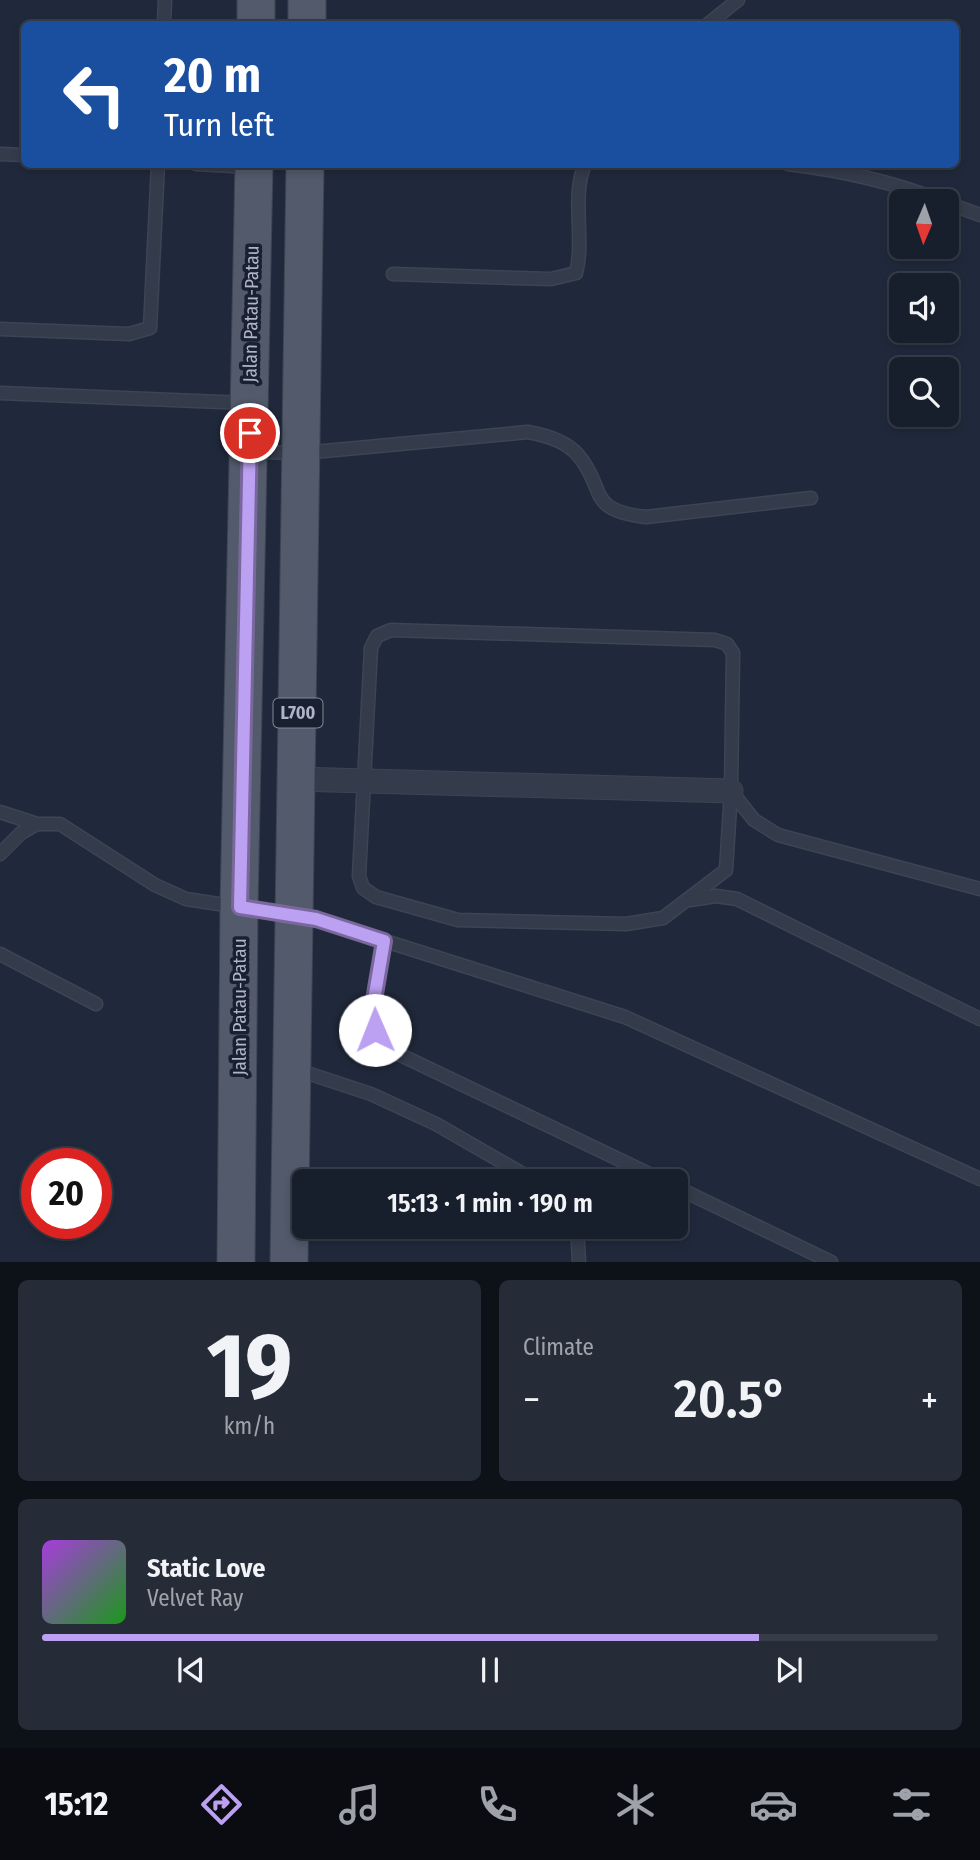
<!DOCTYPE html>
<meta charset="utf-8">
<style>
:root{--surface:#181f2c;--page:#252c38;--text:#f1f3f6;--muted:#9fa2a9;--line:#363d48;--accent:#bca0f2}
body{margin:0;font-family:"Fira Sans Condensed",sans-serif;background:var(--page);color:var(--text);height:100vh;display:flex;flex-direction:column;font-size:26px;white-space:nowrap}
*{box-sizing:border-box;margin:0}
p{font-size:23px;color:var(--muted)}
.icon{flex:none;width:38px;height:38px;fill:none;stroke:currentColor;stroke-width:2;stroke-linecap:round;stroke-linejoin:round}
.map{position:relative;height:1262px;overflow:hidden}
.panel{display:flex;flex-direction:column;gap:18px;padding:18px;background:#0d1118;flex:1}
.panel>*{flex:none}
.hud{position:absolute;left:21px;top:21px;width:938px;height:147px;border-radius:10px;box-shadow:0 4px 10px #0003,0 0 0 2px var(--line);background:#1a4fa0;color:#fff;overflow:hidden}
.needle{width:46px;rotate:182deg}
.buttons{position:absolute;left:889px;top:189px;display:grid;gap:14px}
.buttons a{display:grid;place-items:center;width:70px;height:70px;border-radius:10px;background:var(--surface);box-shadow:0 4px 10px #0003,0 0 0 2px var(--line);font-size:35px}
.speed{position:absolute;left:21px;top:1148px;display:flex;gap:14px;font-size:35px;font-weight:700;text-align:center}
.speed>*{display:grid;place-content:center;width:91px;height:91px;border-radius:50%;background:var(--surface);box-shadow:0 4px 10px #0003,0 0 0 2px var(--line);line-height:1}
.speed .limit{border:10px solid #d22;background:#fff;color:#111}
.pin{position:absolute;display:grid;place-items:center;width:60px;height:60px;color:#fff;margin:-30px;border:4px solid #fff;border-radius:50%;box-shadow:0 2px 7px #0007}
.me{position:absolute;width:77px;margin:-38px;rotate:359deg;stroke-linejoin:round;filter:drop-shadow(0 0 5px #0008)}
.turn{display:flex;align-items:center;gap:24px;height:147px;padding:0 28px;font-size:32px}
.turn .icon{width:91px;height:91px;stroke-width:2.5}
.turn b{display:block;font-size:49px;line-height:60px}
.big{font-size:52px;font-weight:600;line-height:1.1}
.panel .card{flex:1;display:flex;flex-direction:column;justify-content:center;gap:10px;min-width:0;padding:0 24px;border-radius:10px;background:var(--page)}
.panel .dial{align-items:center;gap:0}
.dial b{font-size:91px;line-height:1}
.song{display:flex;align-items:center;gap:21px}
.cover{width:84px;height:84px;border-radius:10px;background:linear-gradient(135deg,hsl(280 70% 55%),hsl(120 70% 35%))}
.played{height:7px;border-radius:4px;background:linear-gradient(90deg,var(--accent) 80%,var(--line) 80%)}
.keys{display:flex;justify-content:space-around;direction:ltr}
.heat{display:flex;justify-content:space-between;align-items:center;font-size:38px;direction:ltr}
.panel .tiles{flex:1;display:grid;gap:18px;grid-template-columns:1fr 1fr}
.card:last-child{grid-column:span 2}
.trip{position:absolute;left:292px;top:1169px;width:396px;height:70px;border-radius:10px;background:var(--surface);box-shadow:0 4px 10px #0003,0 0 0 2px var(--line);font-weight:600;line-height:70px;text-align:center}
.tabs{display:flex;height:112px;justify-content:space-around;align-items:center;background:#0a0c12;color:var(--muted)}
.tabs .icon{width:49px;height:49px}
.tabs .current{color:var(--accent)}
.tabs b{font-size:32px;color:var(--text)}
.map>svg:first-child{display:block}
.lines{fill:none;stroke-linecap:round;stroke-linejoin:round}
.service-casing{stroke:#3d4454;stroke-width:15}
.minor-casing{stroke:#3d4454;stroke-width:25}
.primary-casing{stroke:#3d4454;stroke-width:39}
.service{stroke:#343b4b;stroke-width:12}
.minor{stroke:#343b4b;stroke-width:23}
.primary{stroke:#525a6b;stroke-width:37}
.route-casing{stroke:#7a689d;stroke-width:18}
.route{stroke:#bca0f2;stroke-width:12}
.labels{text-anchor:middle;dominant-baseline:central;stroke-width:7;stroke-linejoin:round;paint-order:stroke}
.shield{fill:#192030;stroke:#82889a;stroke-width:2}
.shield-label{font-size:18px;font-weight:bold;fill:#afb5c7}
.street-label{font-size:19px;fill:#afb5c7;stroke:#192030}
</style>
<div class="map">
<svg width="980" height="1262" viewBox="0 0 980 1262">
<rect width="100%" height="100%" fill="#20293b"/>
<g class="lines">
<g class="service-casing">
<path id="service" d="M164,24L165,0
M708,24L738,0
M0,154L24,155
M196,164L250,167
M788,164C844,171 889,181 942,201
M947,203L980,215
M393,274L551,279L576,273C585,239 571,197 585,164
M0,329L129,334L150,328L158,164
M0,393L246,403
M250,452L303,453L528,432C545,435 566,441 578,455C607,489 585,510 646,517L811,498
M391,630L715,640L727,644L733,653L731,791L726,870L663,918L626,924L458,920L376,897L363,888L359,876L371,648L377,636Z
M731,791L754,820L778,835L980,889
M0,812L37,824
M0,854L21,833L37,824H60L155,885L186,899L316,919L625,1017L980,1179
M690,900L716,896L737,899L980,1019
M384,941C377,979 364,1014 386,1048L664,1181
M0,954L96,1004
M295,1069L371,1094L436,1124L535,1181
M676,1187L831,1262
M577,1227L579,1262"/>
</g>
<g class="minor-casing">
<path id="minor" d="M296,779L731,791"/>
</g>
<g class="primary-casing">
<path id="primary" d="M256,24V0
M307,24V0
M236,1262L239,907L254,164
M289,1262L305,164"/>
</g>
<use href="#service" class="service"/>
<use href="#minor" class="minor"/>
<use href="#primary" class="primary"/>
</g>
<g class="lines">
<g class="route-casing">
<path id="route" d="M250,433L240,907L316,919L384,941L373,1006L375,1030"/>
</g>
<use href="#route" class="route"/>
</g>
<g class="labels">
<rect class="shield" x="273.5" y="698.5" width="49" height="29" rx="5"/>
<g class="shield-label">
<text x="298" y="713">L700</text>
</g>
<g class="street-label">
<text transform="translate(251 314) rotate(-89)">Jalan Patau-Patau</text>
<text transform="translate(239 1007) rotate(-90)">Jalan Patau-Patau</text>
</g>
</g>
</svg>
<div class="buttons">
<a><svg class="needle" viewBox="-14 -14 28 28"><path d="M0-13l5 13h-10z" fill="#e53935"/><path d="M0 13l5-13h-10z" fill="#9fa2a9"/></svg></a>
<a><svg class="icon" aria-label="sound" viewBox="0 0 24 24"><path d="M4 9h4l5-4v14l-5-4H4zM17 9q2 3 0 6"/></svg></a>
<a><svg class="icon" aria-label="search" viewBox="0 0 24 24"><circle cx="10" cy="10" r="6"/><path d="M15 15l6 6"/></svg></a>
</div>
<div class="speed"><div class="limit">20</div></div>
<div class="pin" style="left:250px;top:433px;background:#d93025"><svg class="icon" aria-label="arrive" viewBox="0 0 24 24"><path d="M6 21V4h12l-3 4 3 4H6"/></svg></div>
<svg class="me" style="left:375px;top:1030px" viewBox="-20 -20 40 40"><circle r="19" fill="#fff"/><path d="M0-13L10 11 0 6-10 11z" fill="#bca0f2"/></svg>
<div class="trip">15:13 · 1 min · 190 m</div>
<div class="hud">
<div class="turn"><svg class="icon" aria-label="left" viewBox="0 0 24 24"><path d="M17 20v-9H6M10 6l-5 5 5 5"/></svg><div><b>20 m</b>Turn left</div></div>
</div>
</div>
<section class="panel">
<div class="tiles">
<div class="card dial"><b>19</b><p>km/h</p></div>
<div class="card"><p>Climate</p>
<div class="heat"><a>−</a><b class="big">20.5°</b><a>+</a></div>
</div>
<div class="card">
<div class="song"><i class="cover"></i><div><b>Static Love</b><p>Velvet Ray</p></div></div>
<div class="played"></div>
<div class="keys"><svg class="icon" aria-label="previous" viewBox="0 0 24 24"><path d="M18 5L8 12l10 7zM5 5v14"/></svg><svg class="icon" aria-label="pause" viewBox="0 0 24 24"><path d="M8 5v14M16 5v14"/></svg><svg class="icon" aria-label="next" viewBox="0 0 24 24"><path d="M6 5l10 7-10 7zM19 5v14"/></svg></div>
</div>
</div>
</section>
<nav class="tabs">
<b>15:12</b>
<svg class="icon current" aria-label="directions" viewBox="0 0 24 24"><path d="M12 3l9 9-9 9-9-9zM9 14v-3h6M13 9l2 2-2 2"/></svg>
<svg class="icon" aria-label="music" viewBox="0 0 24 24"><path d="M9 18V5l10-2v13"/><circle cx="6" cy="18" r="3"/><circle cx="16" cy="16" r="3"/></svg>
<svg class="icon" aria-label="phone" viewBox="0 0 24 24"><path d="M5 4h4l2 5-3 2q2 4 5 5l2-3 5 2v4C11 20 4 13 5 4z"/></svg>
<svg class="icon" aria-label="climate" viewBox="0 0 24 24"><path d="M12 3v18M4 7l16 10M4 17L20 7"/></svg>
<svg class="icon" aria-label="car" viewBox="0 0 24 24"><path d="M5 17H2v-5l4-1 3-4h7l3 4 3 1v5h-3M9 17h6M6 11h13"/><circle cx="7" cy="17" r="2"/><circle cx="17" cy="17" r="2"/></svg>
<svg class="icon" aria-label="filters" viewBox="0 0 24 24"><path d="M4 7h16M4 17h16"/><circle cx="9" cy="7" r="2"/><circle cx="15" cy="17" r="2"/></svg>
</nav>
